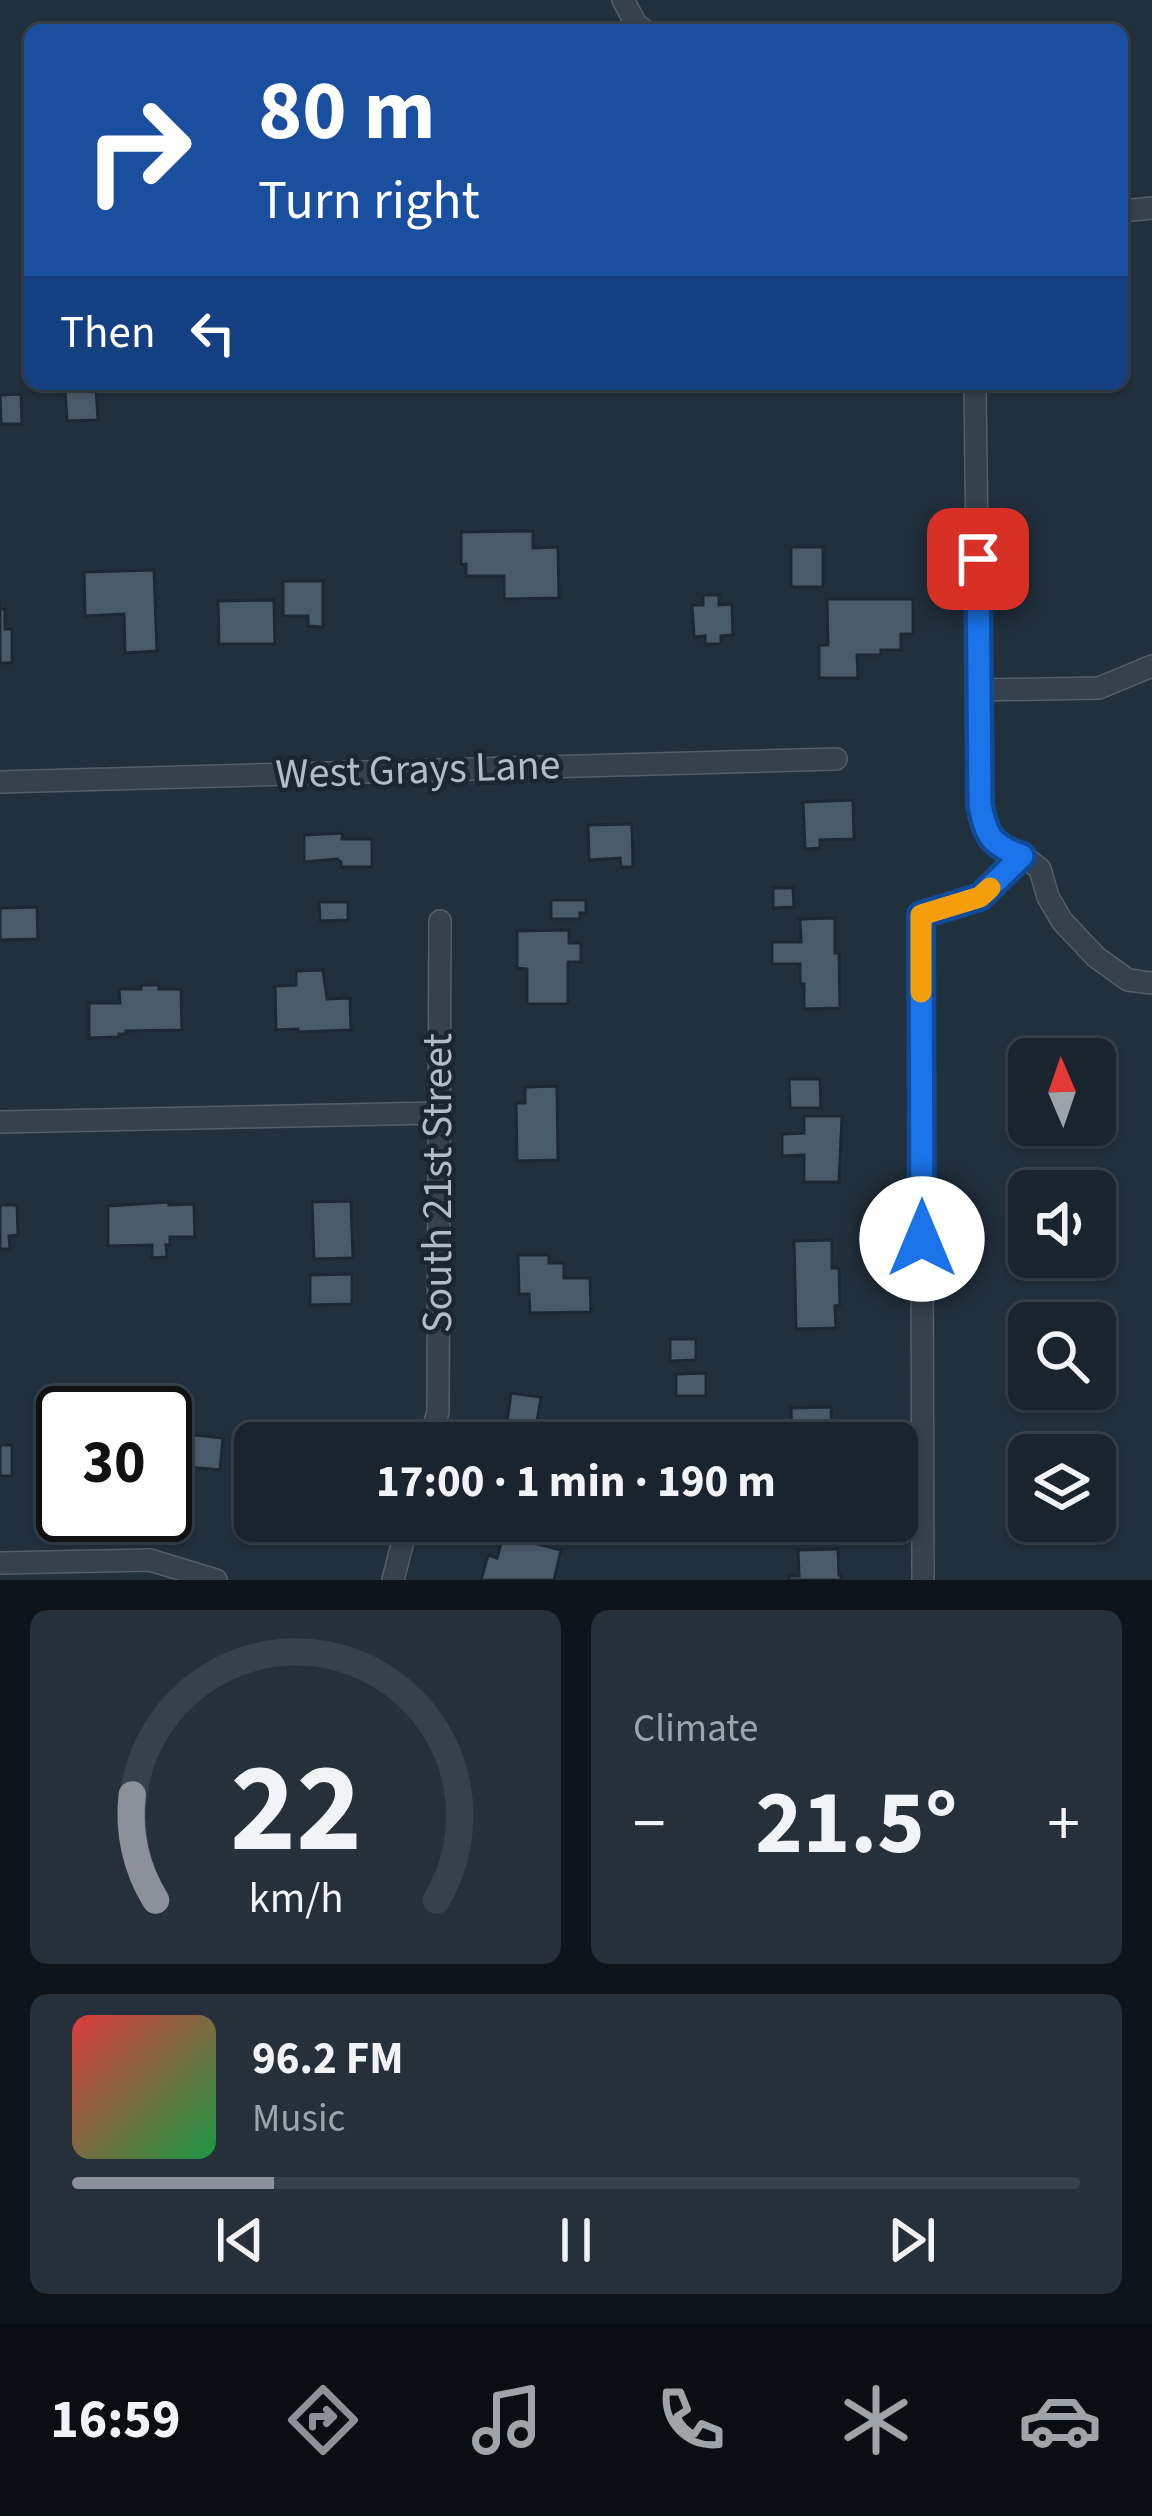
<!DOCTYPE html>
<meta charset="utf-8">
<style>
:root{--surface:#19242e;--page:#26303a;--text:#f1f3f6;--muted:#9fa4aa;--line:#37414a;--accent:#8c9099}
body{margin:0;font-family:"Source Sans 3",sans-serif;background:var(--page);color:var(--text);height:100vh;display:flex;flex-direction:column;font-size:45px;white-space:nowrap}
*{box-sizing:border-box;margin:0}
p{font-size:39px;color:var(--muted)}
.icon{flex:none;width:66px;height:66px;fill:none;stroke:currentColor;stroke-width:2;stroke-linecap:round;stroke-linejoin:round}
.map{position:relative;height:1580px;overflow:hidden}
.details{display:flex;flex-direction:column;gap:30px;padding:30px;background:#0e1419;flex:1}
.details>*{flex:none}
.guide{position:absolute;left:24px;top:24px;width:1104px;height:366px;border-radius:18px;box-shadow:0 3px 9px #0004,0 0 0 3px var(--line);background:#1a4fa0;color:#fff;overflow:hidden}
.needle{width:78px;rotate:358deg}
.controls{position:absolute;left:1008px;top:1038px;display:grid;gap:24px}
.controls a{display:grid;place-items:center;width:108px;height:108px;border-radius:18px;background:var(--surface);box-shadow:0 3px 9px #0004,0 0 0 3px var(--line);font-size:60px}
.speed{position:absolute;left:36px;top:1386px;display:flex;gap:24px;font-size:60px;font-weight:700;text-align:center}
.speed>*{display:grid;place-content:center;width:156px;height:156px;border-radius:50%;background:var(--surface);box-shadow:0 3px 9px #0004,0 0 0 3px var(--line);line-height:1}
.speed .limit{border:6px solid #111;border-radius:18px;background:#fff;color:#111}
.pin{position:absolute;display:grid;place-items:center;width:102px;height:102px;color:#fff;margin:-51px;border-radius:24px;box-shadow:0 6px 18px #0006}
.me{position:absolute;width:132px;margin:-66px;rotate:0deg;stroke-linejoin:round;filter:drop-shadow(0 0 9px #0008)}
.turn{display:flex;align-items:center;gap:42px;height:252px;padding:0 36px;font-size:54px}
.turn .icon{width:156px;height:156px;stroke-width:2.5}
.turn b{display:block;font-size:84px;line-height:102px}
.then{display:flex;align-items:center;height:114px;padding:0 36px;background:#0003;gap:24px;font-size:45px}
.big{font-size:90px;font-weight:700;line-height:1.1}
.details .tile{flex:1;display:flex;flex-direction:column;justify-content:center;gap:18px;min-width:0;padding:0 42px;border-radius:18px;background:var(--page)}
.details .dial{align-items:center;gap:0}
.dial svg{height:312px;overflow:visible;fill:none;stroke:var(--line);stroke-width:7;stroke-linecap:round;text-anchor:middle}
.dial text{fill:var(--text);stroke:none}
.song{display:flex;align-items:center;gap:36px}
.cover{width:144px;height:144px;border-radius:18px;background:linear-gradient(135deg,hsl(0 70% 55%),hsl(140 70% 35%))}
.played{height:12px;border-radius:6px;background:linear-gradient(90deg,var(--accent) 20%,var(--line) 20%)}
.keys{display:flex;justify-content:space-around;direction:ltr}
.heat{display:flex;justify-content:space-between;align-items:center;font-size:66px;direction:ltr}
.details .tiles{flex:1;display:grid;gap:30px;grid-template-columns:1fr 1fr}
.tile:last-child{grid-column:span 2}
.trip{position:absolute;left:234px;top:1422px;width:684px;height:120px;border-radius:18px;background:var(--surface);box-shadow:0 3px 9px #0004,0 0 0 3px var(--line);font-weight:700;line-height:120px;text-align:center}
.menu{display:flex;height:192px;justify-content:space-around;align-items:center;background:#0a0e12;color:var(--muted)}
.menu .icon{width:84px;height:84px}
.menu .current{color:var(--accent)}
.menu b{font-size:54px;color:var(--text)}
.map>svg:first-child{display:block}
.building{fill:#495a69;stroke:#1c2833;stroke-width:3}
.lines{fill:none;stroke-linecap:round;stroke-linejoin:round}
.service-casing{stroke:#535f6b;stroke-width:14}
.minor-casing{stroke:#535f6b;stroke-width:24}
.service{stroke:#35414d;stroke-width:10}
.minor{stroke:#35414d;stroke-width:21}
.route-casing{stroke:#114b97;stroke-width:30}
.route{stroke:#1a73e8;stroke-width:21}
.slow{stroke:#f59e0b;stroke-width:21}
.labels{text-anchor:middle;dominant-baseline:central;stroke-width:9;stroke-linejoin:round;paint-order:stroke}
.street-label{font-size:42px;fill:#b0bcc9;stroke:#1a2631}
</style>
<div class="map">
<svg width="1152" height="1580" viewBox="0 0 1152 1580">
<rect width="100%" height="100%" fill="#21303d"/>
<path class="building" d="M96,387L98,420L67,421L65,389Z
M21,394L22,424H1L0,395Z
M533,531V548L558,547L559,598L504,599V576H466V564L461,565V532Z
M791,547H823V587H791Z
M154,570L157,651L125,653L124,614L85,616L84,572Z
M283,581H323V627L308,626V616H283Z
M703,595H719V605L732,604L733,635L721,636V644H705V636L694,637L692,605H703Z
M827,599H913V634H901V650H881V655H857L858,678H819V645H828Z
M0,600V609H5V629H12V663H0Z
M274,600L275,644H219L218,601Z
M853,800L854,839L820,840V848L805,849L803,802Z
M632,824L633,867H621L620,858L589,860L588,825Z
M343,833L342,839H372V867H341V862L337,859L304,862V835Z
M773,888H793L794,907L773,908Z
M551,900H586V913H580V919H551Z
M319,902H348V920L320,921Z
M37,907L38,939L0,940V908Z
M835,918V953H839L840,1008L804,1009V984H800V964H772V942H801L800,919Z
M569,930V943H581V962H568V1004H527V969L517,968V931Z
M323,970L327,999L350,998L351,1030L298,1032V1029L276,1030L275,986L296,985V971Z
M141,985H159V989H181L182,1030L126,1031V1034H119V1037L89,1038V1003H120L119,989H141Z
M789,1079H820L821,1108H790Z
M557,1086L558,1160L517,1161L516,1103H525V1087Z
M804,1116H842L839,1182H804V1155L782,1156V1134L804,1133Z
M351,1201L353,1258L314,1259L312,1202Z
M169,1202V1205L194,1204L195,1237H170V1245H166L167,1257L152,1258V1245L108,1246V1206Z
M0,1205H17L18,1235L9,1236L10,1249H0Z
M832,1240V1268H839L840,1305L835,1306L836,1328L796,1329L794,1241Z
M518,1255H549V1263H564V1278H590L591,1312L530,1313L529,1294H519Z
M352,1274V1304L310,1305V1275Z
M670,1339H696V1360L670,1361Z
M706,1373V1396H676V1374Z
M511,1393L541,1397L537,1422L547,1424L545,1443H504Z
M831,1407L832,1438H841V1443H792L791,1408Z
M299,1429L333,1437L332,1443H296Z
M194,1435L223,1438L220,1470L176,1466L175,1475L165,1473V1442L193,1445Z
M0,1445H12V1476H0Z
M503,1535L561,1550L554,1580H481L488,1555L497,1558Z
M838,1549L839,1575H841V1580H789V1576H799L798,1550Z"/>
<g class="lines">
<g class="service-casing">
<path id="service" d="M921,915L980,897L1022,855"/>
</g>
<g class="minor-casing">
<path id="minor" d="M623,0L636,24L644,30
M1122,211L1152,208
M975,384L980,805L986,832L1002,849L1022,855L1040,869L1048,897L1062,921L1096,957L1128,980L1152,983
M980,690L1099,688L1152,666
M0,782L836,759
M921,915L923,1580
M0,1122L438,1113
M429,1443L438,1412L440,921
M0,1563L150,1560L216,1580
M393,1580L408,1521"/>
</g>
<use href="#service" class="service"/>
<use href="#minor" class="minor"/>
</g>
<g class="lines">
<g class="route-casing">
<path id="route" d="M922,1239L921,915L980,897L1022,856C991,845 986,836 980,805L978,559"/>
</g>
<use href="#route" class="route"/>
<path class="slow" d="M921,992V915L980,897L990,888"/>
</g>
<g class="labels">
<g class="street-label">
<text transform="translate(418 770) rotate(-2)">West Grays Lane</text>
<text transform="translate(438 1183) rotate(-90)">South 21st Street</text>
</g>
</g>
</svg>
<div class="controls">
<a><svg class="needle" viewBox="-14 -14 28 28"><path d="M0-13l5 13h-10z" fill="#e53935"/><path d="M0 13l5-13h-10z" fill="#9fa4aa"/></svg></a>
<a><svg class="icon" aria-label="sound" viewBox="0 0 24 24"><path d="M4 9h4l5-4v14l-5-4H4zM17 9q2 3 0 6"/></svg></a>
<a><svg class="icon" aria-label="search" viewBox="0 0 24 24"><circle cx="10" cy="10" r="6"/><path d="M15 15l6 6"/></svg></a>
<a><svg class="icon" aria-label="layers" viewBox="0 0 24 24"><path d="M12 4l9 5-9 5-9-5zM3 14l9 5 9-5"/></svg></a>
</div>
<div class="speed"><div class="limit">30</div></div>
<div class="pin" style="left:978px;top:559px;background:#d93025"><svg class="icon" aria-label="arrive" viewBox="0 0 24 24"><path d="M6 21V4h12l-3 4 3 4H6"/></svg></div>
<svg class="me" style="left:922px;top:1239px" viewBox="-20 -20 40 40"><circle r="19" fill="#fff"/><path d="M0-13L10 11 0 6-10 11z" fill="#1a73e8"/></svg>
<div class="trip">17:00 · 1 min · 190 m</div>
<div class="guide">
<div class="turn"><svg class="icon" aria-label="right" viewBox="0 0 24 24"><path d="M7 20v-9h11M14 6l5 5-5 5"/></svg><div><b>80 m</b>Turn right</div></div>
<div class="then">Then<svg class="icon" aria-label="left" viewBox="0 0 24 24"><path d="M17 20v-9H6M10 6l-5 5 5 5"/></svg></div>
</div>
</div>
<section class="details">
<div class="tiles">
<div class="tile dial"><svg viewBox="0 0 100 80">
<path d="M14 69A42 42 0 1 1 86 69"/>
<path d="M14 69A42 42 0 0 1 8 42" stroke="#8c9099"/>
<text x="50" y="56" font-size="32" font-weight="700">22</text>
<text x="50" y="72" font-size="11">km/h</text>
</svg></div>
<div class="tile"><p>Climate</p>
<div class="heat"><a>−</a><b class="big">21.5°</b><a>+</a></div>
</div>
<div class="tile">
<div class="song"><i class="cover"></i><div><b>96.2 FM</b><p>Music</p></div></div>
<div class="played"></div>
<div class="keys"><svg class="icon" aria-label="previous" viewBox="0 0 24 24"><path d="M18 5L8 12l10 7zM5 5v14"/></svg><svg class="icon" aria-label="pause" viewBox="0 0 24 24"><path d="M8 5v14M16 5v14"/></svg><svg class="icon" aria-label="next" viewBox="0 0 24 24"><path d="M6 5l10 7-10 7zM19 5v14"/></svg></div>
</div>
</div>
</section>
<nav class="menu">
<b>16:59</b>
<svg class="icon current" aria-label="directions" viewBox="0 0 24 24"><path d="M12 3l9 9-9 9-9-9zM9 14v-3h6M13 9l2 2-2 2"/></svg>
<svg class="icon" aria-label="music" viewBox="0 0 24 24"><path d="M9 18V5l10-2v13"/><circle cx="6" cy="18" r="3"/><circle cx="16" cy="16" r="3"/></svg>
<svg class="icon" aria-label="phone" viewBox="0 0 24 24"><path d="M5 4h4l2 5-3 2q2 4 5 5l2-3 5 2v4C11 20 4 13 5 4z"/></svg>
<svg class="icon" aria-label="climate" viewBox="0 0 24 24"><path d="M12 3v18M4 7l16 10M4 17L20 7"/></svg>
<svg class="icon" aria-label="car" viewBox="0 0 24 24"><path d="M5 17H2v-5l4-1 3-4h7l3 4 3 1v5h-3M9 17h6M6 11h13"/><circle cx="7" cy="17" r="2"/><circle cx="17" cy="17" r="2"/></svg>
</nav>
